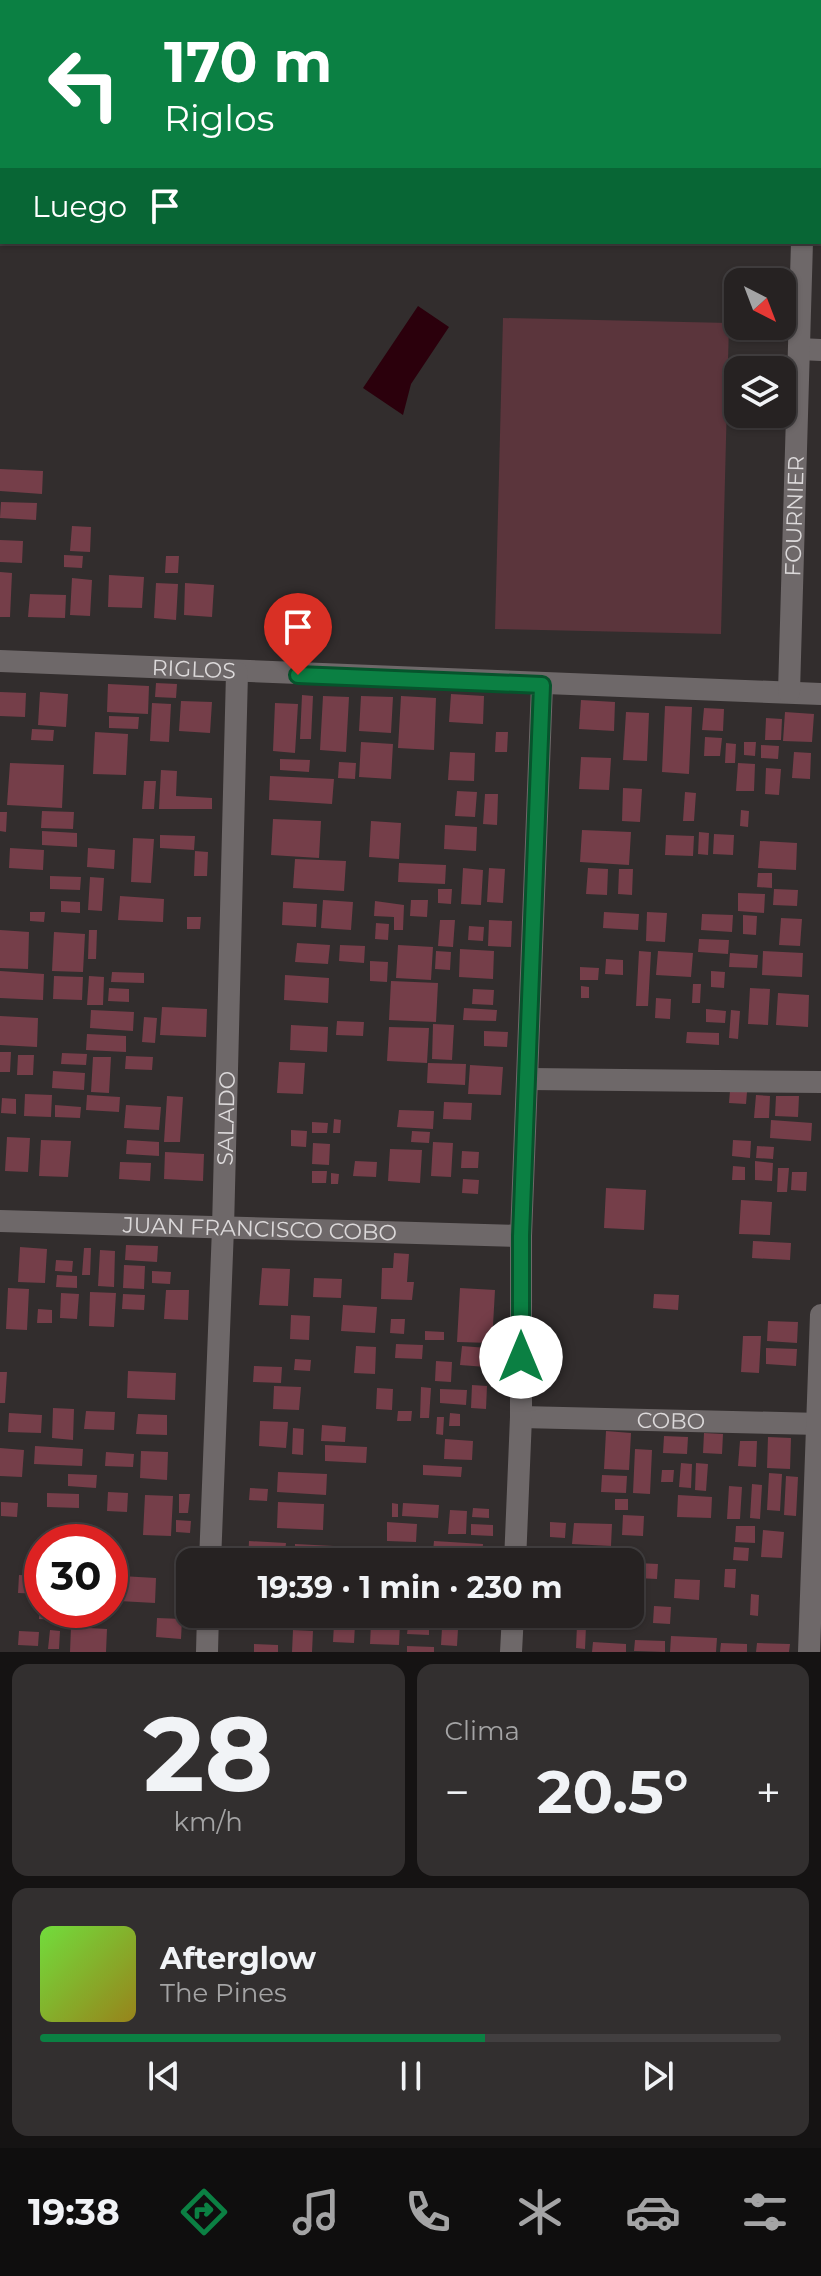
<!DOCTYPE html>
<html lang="es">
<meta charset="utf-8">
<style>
:root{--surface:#262222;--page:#322f2f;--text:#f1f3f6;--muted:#a4a4a5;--line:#423f40;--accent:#0b8043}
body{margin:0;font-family:Montserrat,sans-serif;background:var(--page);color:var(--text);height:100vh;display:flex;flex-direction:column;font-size:30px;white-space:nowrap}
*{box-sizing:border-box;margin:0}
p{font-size:26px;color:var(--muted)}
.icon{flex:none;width:44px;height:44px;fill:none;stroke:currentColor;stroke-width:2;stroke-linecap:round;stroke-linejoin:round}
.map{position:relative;height:1652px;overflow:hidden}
.panel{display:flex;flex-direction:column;gap:12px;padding:12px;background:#151313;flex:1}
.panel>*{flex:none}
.top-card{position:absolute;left:0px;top:0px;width:822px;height:244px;box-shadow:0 2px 6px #0004,0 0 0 2px var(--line);background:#0b8043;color:#fff;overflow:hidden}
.needle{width:52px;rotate:138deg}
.tools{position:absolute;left:724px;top:268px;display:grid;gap:16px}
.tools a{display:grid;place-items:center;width:72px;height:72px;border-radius:16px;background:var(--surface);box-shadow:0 2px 6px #0004,0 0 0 2px var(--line);font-size:40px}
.speed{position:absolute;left:24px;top:1524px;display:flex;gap:16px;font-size:40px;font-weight:700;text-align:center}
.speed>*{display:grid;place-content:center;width:104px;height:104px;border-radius:50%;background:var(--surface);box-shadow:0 2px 6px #0004,0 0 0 2px var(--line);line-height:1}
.speed .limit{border:12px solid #d22;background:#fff;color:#111}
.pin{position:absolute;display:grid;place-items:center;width:68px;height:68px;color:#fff;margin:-82px -34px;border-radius:50% 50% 50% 0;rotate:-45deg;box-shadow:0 0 8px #0007}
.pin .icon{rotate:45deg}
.me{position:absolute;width:88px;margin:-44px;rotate:0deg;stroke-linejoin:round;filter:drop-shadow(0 0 6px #0008)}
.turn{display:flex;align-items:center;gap:28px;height:168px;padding:0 32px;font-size:36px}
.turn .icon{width:104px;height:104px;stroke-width:2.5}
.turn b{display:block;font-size:56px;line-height:68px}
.then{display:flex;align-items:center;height:76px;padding:0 32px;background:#0003;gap:16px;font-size:30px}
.big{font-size:60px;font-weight:700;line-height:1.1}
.panel .card{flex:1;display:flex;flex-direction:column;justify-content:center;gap:12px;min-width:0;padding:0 28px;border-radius:16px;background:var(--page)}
.panel .dial{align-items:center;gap:0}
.dial b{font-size:104px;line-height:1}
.song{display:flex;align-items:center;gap:24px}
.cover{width:96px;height:96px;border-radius:12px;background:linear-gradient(135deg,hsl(100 70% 55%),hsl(50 70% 35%))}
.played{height:8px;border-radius:4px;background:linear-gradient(90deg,var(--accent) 60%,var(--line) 60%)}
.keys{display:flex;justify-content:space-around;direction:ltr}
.heat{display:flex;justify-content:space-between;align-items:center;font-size:44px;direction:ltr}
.panel .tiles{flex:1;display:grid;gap:12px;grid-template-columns:1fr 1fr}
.card:last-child{grid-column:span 2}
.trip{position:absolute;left:176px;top:1548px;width:468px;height:80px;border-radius:16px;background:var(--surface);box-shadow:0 2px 6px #0004,0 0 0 2px var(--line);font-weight:700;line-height:80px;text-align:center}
.tab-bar{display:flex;height:128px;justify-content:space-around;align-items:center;background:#0f0e0e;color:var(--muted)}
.tab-bar .icon{width:56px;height:56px}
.tab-bar .selected{color:var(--accent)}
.tab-bar b{font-size:36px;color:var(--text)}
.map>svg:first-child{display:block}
.green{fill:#5b353c}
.water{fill:#2b000c}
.building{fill:#753e49}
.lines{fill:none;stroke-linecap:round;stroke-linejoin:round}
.minor{stroke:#6e6869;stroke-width:22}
.route-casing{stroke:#07532c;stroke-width:20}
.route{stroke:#0b8043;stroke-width:14}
.labels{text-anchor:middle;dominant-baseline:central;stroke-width:6;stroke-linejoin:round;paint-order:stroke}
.street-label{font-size:22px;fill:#dcd9da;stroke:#282324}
</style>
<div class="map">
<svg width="821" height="1652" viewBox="0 0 821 1652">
<rect width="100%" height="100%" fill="#322d2d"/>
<path class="green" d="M503,318L729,323L721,634L495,629Z"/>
<path class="water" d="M418,306L449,327L411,384L403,415L363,388Z"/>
<path class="building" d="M0,469L43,471L42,494L0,491Z
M1,502L37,503L36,520L0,518Z
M72,526L91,527L90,552L70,551Z
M0,540L23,541L22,563L0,562Z
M64,555L83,556L82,568L64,567Z
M166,556H179L178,573H165Z
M0,572L12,573L10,617H0Z
M109,575L144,577L142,608L108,607Z
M72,578L92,580L90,616L70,615Z
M156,583L178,584L176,620L154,618Z
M185,583L214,585L212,617L184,615Z
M30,594L66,595L65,618L28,617Z
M156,683L177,684L176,698L155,697Z
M108,684L149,686L148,714L107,712Z
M0,692L26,693L25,717L0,716Z
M40,692L68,694L66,727L38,725Z
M451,694L484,696L483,724L449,722Z
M302,695L313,696L311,739H300Z
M323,696L349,697L346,752L320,750Z
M361,696L393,697L391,733L359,731Z
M401,696L436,698L434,750L398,748Z
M581,700L615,702L614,731L579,729Z
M181,701L212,702L210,733L179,731Z
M152,703L171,704L169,742L150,741Z
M275,703L298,704L295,753L273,751Z
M665,706L692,707L689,774L662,772Z
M704,708L724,709L723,731L702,730Z
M626,712L649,713L647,761L623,760Z
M785,712L814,714L812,742L783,741Z
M109,716L139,717L138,729L109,728Z
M766,718L782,719L781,740H765Z
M32,729L54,730L53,741L31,740Z
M95,732L128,734L126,775L93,774Z
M496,732H508L507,752H495Z
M705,737L722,738L720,756H704Z
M361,742L393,744L391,779L359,777Z
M744,742H756L755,756L744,755Z
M726,743L736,744L735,763H725Z
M761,745L779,746L778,759L761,758Z
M450,752L475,753L474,781L448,780Z
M794,752L811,753L810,779L792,778Z
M581,757L611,758L609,790L579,789Z
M280,759L310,760L309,772L280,770Z
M339,762L356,763L355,779L338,778Z
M10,763L64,765L62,808L7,805Z
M738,763L755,764L754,791H736Z
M766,768L781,769L779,795L765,794Z
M161,770L177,771L176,796L212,798V809H159Z
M270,776L334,779L332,804L269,800Z
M144,781H156L154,809H142Z
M623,788L642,789L640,822L622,821Z
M457,791L477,792L475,817L455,816Z
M685,792L696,793L694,821H683Z
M485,794H498L497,825L483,824Z
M741,810L749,811L748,827L740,826Z
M42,811L74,812L73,829L41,828Z
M0,812H7L6,832L0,831Z
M273,819L321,821L319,858L271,855Z
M371,821L401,823L399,859L369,857Z
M445,825L477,827L476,851L444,849Z
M582,830L631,832L629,865L580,862Z
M42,831L77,833V847L42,845Z
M699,832L709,833L708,855L698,854Z
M714,834L734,835L733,855L713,854Z
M160,835L195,836L194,850L160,848Z
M666,835L694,836L693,856L665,855Z
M133,838L154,839L151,883L131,882Z
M760,841L797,843L796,870L758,868Z
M10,848L44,850L43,870L9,868Z
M88,848L115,850L114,869L87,867Z
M195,851L208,852L207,876H194Z
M295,859L346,861L344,891L293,888Z
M399,863L446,865L445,884L398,882Z
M463,868L483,870L481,905L461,904Z
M489,868L505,869L503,903L487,902Z
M588,868L608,869L607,895L586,894Z
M619,869H633L632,895L618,894Z
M758,873H772V888L757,887Z
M50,876L81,877L80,890L50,889Z
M90,877L104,878L102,911L88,910Z
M438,889H452L451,904L438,903Z
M774,889L798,890L797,906L773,905Z
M738,893L765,894L764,913L738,911Z
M120,896L164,899L163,922L118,920Z
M323,900L353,902L351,930L321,928Z
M411,900H428L427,917L410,916Z
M61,901L80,902V913L61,912Z
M375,901L404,905L403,930H394V917L374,916Z
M283,902L317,904L316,927L282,925Z
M30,912H45L44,922L30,921Z
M604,912L639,914L638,930L603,928Z
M647,912L667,913L665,942L646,941Z
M702,914L733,915L732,932L701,930Z
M743,915L757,916L756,935L743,934Z
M187,917H201L200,929H187Z
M781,918L802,919L800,946L779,945Z
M440,920H455L453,947L438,946Z
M489,920L512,921L511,947L488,946Z
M376,923L389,924L388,940L375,939Z
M469,926L484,927L483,941L468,940Z
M0,930L29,932L28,969L0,968Z
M89,930H97L96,959H88Z
M54,932L85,934L83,972L52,971Z
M699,939L729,940L728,954L698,952Z
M297,943L330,945L328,964L295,962Z
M340,945L365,946L364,963L339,961Z
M398,945L433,947L431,980L396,978Z
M460,949L494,951L493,979L459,977Z
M436,951L451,952L450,970L435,969Z
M639,951L651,952L648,1006H636Z
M658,951L693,953L691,977L656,975Z
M763,951L803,953L802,977L762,975Z
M730,953L758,955L757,968L729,967Z
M606,959L623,960V975L605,974Z
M370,961L388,962L387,982L370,981Z
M580,967L599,968L598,980H580Z
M0,971L44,974L43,1000L0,998Z
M711,971L725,972L724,988L711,987Z
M112,972L144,973V983L111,982Z
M285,975L329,978L328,1003L284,1000Z
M54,976L83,977L82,1000L53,999Z
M89,976L104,977L103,1005H87Z
M391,981L438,983L436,1022L389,1020Z
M693,984H701L700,1003H692Z
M581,986L589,987V998H581Z
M109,988L129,989V1002L108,1001Z
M750,988L770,989L768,1025L748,1024Z
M473,989L494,990L493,1005L472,1004Z
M778,993L809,995L808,1027L776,1025Z
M656,998L671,999L670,1019L655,1018Z
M162,1007L207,1009L206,1037L160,1035Z
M464,1008L497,1010L496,1021L463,1020Z
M706,1009L726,1011L725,1023L706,1022Z
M91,1010L134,1012L133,1031L90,1028Z
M731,1010L740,1011L738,1039L729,1038Z
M0,1016L38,1018L37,1047L0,1045Z
M144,1017L157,1018L155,1043L142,1042Z
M337,1021L364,1022L363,1036L336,1035Z
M433,1024L454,1025L452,1060L432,1059Z
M291,1025L328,1027L327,1052L290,1050Z
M389,1027L429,1028L427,1063L387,1061Z
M484,1031L508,1032L507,1047L484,1046Z
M687,1032L719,1033V1045L686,1043Z
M87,1034L126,1036V1052L86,1050Z
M0,1052H11L10,1072H0Z
M62,1053L87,1054L86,1065L61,1064Z
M18,1055H34L33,1075H17Z
M126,1056L153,1057L152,1070L125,1069Z
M93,1057H111L109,1093L91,1092Z
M279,1062L305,1063L303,1094L277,1093Z
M428,1063L466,1064L465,1085L427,1083Z
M470,1065L503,1067L501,1095L468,1094Z
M53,1071L85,1073L84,1090L52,1088Z
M730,1091L747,1092L746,1104L729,1103Z
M25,1094L52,1095L51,1117L24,1116Z
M87,1095L120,1097L119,1112L86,1110Z
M756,1095L770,1096L769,1118H754Z
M167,1096L183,1097L180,1142H164Z
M776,1096H799L798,1117L775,1116Z
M2,1098L16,1099V1114L1,1113Z
M444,1102L472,1103L471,1120L443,1119Z
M55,1105L81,1107L80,1118L55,1117Z
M126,1105L161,1107L159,1130L124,1128Z
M399,1110L434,1111L433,1129L397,1127Z
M334,1119L341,1120L340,1133H333Z
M771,1120L812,1123L811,1141L770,1138Z
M312,1122L328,1123L327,1133H312Z
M291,1130L307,1131L306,1147L291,1146Z
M412,1131L430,1132L429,1143L411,1142Z
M7,1137L30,1138L28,1172L5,1171Z
M41,1140L71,1141L68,1177L39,1176Z
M127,1140L159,1142V1156L126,1154Z
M733,1140L751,1141L750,1158L732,1156Z
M433,1142L453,1143L451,1177L431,1176Z
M313,1143L330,1144L329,1165L312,1164Z
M757,1146L774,1147L773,1159L756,1158Z
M390,1149L422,1150L420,1183L388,1181Z
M462,1151L479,1152L478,1168H461Z
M165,1152L204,1154L203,1181L164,1179Z
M355,1161L377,1162L376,1177L353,1176Z
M755,1161L773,1163L772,1181L755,1180Z
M120,1162L151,1163L150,1181L119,1179Z
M733,1166L745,1167V1180H732Z
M778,1168H789L787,1192H777Z
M312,1171H327L326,1183H312Z
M792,1172H807L806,1191L791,1190Z
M331,1173L339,1174L338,1184H331Z
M463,1179L479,1180L478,1194L462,1193Z
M606,1188L646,1190L644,1230L604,1228Z
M741,1200L772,1202L770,1235L739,1234Z
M753,1241L791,1243L790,1260L752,1258Z
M126,1245L158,1246L157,1262L125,1260Z
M20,1247L47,1249L45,1283L18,1282Z
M84,1248H91L90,1275H82Z
M100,1250L115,1251L114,1287L98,1286Z
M394,1253L409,1254L407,1282H414L412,1300L381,1299L382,1268H393Z
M56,1260L73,1261L72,1272L55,1271Z
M124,1265L145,1266L144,1289L123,1288Z
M262,1268L290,1269L288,1306L259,1305Z
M152,1271L171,1272L170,1284L152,1283Z
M57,1275L77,1276V1288L56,1287Z
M314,1278L342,1279L341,1298L313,1297Z
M8,1288L29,1289L27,1330L6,1329Z
M460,1288L495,1290L492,1343L457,1342Z
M166,1290H189L188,1320L164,1319Z
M90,1292L116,1293L114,1327L89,1326Z
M61,1293L79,1294L77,1319L60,1318Z
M123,1294L145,1295L144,1310L122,1309Z
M654,1294L679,1295L678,1310L653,1308Z
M343,1305L377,1307L375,1333L341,1331Z
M38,1309L52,1310V1323H37Z
M291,1315L310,1316L309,1340L290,1339Z
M391,1319H405L404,1334L390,1333Z
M768,1321L798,1322L797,1343L767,1341Z
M425,1331L444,1332V1340H425Z
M743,1336H761L759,1373L741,1372Z
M396,1344L423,1345L422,1359L395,1358Z
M356,1346L376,1347L375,1374L354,1373Z
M462,1346L487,1348L486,1367L460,1365Z
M766,1348L797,1349L796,1366L766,1364Z
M295,1359L311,1360L310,1371L294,1370Z
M436,1361L452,1362L451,1382L435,1381Z
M254,1366L282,1367L281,1383L253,1382Z
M128,1371L176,1373L175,1400L127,1398Z
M0,1372H7L5,1403H0Z
M472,1385L487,1386L486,1409L471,1408Z
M274,1386L301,1387L299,1410L273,1409Z
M421,1387L431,1388L429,1418H420Z
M377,1388L393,1389L392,1410L376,1409Z
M440,1389L467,1390L466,1405L440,1403Z
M53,1408L74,1409L73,1440L52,1438Z
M86,1411L115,1412L114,1430L84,1429Z
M398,1411H412L411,1421H397Z
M9,1413L42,1415L41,1433L8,1432Z
M450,1413L460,1414V1426H449Z
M138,1414L167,1415V1435L136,1434Z
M437,1417H444L443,1435L436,1434Z
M260,1421L288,1422L286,1448L259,1446Z
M322,1425L346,1427L345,1442L321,1441Z
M293,1428L304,1429L303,1455L292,1454Z
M606,1431L631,1433L629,1470L604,1469Z
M704,1433L723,1434L722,1454L703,1453Z
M664,1436L688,1437L687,1454L663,1453Z
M768,1437L791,1438L790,1469L767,1468Z
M445,1439L473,1441L472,1460L444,1459Z
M740,1441H757L756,1467L738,1466Z
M325,1445L367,1447L366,1463L325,1461Z
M35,1446L83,1449L82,1466L34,1464Z
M0,1448L24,1450L22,1477L0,1476Z
M635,1449L652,1450L650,1494L633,1493Z
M141,1451L168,1452L167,1480L140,1478Z
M106,1452L134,1454L133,1467L105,1466Z
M681,1463L692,1464L691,1488L679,1487Z
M696,1463L708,1464L706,1491L695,1490Z
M423,1465L462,1467L461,1477L423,1475Z
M662,1470H674L673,1482H661Z
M278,1472L327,1474L326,1495L277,1492Z
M769,1473L782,1474L780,1511L767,1510Z
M68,1474L97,1475L96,1488L68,1486Z
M602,1475L627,1476L626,1493L601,1492Z
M786,1476L798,1477L796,1516L784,1515Z
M752,1484L762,1485L760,1519L750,1518Z
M729,1486L742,1487L740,1519H727Z
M250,1488L268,1489L267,1501L249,1500Z
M108,1492L128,1493L127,1512L107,1511Z
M47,1493L79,1494V1508L47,1507Z
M179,1494H190L188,1513H179Z
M145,1495L173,1496L171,1536L143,1535Z
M678,1495L712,1497L711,1518L677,1517Z
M615,1499H628V1510H615Z
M1,1502L18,1503L17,1517L1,1516Z
M278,1502L324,1504L323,1530L277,1528Z
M392,1503L398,1504V1517H392Z
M403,1503L439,1505L438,1518L402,1516Z
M473,1508L489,1509V1518L472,1517Z
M450,1510L467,1511L466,1534H448Z
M623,1515L644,1516L643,1536L622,1535Z
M176,1520L191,1521L190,1533L176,1532Z
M387,1522L417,1524L416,1542L387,1541Z
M550,1522L566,1523L565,1538L550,1537Z
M574,1523L612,1524L611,1546L572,1544Z
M471,1524L493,1525V1536L471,1535Z
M736,1526H755V1543L735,1542Z
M763,1530L784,1532L782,1558L761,1557Z
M249,1541L286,1543L284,1562H248Z
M434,1541L483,1544L482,1562H432Z
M295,1544L373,1548L372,1562H295Z
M734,1547L749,1548L748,1561L733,1560Z
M575,1557L614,1559V1562H574Z
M638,1563L658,1564L657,1579L637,1578Z
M725,1569H736L735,1588L724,1587Z
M19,1575L42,1576V1594L18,1593Z
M121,1576L156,1578L155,1603L119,1601Z
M675,1579L700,1580L699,1600L674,1598Z
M751,1594L759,1595L758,1616L750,1615Z
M40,1599L42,1610H63V1620L39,1619Z
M654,1606L671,1607L670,1624L653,1623Z
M306,1614H333V1622L306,1620Z
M347,1614H371V1620L346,1618Z
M568,1614H601V1622L568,1621Z
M605,1614H620L619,1626L605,1625Z
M157,1618L182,1619L181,1639L156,1637Z
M371,1623L400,1624L399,1645L370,1644Z
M334,1624L355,1625L354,1643L333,1642Z
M577,1625L586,1626L585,1649L576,1648Z
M408,1626L429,1628V1635L407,1634Z
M71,1627L107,1629L106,1652H70Z
M442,1628L458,1629L457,1646L441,1645Z
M50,1630L60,1631L59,1649H48Z
M293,1630L313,1631L312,1652H292Z
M19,1631L39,1632L38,1646L18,1645Z
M671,1636L717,1638L716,1652H670Z
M635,1640L665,1641V1652L634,1651Z
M593,1642L626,1644V1652H592Z
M721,1643L747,1644V1652H720Z
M757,1643L790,1644L789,1652H756Z
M254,1644L278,1645V1652H254Z
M407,1646L434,1647V1652H407Z"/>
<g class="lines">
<g class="minor">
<path d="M808,2V0"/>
<path d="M799,349L821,350"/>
<path id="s1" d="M0,661L821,694"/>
<path id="s2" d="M789,692L802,242"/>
<path d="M530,1079L821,1082"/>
<path id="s3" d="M0,1221L521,1236"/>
<path id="s4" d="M521,1417L821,1424"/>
<path id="s5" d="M210,1562L223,1228L237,673"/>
<path d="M515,1562L521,1417V1236L542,685"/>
<path d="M207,1652L208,1614"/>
<path d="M511,1652L513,1614"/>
<path d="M809,1652L821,1315"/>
</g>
</g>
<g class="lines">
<g class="route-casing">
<path id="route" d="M298,675L542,685L521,1236V1357"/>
</g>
<use href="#route" class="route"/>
</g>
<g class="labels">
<g class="street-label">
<text stroke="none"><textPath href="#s2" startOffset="176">FOURNIER</textPath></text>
<text stroke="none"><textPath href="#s1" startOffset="194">RIGLOS</textPath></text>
<text stroke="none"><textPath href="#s5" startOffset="444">SALADO</textPath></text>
<text stroke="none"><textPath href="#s3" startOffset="260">JUAN FRANCISCO COBO</textPath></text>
<text stroke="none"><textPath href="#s4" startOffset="150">COBO</textPath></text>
</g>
</g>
</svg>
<div class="tools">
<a><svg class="needle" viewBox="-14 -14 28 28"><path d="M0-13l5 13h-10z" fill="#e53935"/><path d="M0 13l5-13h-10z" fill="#a4a4a5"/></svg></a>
<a><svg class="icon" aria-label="layers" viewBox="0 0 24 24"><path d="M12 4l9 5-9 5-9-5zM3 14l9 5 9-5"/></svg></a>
</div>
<div class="speed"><div class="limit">30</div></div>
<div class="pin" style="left:298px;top:675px;background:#d93025"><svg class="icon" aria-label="arrive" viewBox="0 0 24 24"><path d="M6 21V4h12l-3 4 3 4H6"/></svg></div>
<svg class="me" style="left:521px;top:1357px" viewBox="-20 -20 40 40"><circle r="19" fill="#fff"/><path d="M0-13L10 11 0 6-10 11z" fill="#0b8043"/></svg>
<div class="trip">19:39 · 1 min · 230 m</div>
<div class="top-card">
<div class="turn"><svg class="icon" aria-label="left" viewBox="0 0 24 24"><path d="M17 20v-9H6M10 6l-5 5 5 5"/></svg><div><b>170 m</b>Riglos</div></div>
<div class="then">Luego<svg class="icon" aria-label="arrive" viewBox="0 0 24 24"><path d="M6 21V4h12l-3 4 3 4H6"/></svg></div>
</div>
</div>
<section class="panel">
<div class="tiles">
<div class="card dial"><b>28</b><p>km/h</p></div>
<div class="card"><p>Clima</p>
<div class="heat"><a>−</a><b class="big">20.5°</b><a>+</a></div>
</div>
<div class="card">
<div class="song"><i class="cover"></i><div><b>Afterglow</b><p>The Pines</p></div></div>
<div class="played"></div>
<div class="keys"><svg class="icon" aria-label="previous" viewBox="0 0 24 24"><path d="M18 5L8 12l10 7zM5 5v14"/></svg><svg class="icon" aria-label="pause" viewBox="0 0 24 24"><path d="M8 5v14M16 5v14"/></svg><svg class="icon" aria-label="next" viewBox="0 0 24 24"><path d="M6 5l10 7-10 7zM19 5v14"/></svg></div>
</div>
</div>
</section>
<nav class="tab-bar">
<b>19:38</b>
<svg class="icon selected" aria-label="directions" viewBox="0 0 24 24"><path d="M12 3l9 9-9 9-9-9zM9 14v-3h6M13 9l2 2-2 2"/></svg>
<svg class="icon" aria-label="music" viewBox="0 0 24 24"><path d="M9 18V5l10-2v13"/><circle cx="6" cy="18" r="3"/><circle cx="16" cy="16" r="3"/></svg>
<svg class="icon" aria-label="phone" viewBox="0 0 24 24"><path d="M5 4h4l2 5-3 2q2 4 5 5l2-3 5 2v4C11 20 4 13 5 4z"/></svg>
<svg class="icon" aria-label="climate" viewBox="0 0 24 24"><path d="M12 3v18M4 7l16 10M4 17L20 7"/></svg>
<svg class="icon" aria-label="car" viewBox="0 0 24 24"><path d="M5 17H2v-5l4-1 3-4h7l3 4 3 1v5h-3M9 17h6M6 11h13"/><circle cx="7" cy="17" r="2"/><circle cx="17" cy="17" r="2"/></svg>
<svg class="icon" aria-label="filters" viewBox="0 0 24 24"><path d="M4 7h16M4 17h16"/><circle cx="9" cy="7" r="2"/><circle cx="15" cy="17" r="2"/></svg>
</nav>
